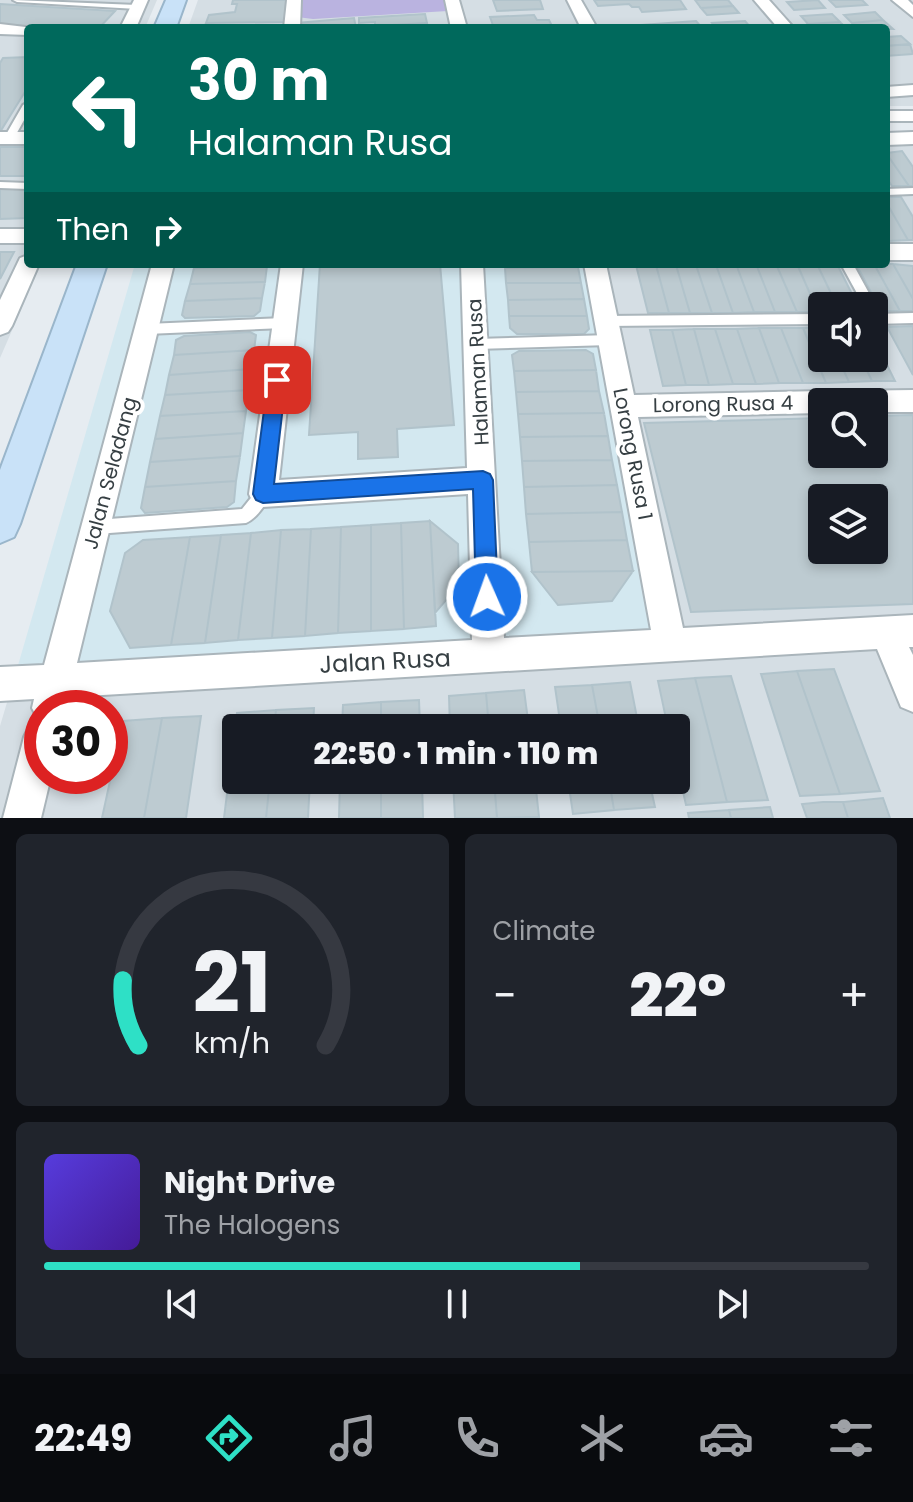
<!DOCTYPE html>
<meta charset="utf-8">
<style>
:root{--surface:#171b24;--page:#20242c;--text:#f1f3f6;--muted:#9ea1a6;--line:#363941;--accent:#2ee0c6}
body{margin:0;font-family:Poppins,sans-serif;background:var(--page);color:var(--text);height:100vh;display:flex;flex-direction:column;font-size:30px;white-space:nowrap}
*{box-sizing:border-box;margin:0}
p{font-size:26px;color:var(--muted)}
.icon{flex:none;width:44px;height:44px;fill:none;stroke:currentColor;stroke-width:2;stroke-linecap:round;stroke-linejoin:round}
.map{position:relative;height:818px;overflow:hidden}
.panel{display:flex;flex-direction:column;gap:16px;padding:16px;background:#0d0f14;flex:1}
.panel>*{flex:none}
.guide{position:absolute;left:24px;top:24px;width:866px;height:244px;border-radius:8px;box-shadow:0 4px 12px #0003;background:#00695c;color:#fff;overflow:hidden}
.tools{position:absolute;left:808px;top:292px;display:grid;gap:16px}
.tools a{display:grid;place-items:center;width:80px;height:80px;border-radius:8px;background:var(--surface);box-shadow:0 4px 12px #0003;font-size:40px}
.speed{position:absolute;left:24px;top:690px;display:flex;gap:16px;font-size:40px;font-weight:700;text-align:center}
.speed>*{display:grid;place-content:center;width:104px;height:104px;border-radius:50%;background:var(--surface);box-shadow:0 4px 12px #0003;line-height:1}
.speed .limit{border:12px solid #d22;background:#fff;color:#111}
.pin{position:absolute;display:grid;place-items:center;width:68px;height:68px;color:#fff;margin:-34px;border-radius:16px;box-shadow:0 4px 12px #0006}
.me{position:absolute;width:88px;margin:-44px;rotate:358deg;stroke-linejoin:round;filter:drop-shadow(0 0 6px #0008)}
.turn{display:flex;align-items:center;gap:28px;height:168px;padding:0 32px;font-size:36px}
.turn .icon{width:104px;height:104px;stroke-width:2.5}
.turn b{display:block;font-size:56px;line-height:68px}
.then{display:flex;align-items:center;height:76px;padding:0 32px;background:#0003;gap:16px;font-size:30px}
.big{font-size:60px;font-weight:800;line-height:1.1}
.panel .card{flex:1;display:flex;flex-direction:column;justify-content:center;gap:12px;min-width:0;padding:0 28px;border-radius:12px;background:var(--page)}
.panel .dial{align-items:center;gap:0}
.dial svg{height:208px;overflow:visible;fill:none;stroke:var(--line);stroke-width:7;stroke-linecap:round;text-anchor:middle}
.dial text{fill:var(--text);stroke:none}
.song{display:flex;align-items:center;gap:24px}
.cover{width:96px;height:96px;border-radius:12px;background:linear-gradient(135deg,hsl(250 70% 55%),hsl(260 70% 35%))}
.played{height:8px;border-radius:4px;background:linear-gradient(90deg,var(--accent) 65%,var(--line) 65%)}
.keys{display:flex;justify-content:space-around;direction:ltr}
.heat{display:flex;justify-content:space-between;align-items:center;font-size:44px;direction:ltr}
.panel .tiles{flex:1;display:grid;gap:16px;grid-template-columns:1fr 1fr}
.card:last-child{grid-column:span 2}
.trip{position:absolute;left:222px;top:714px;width:468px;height:80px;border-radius:8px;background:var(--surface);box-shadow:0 4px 12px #0003;font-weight:800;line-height:80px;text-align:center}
.tab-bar{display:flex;height:128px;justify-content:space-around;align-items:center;background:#090b0e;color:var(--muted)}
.tab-bar .icon{width:56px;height:56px}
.tab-bar .active{color:var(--accent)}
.tab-bar b{font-size:36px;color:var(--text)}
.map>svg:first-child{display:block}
.residential{fill:#d5dee4;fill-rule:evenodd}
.commercial{fill:#d3e8f0}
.green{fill:#bab3e0}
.building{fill:#bdcbd1;stroke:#b1c3cb;stroke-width:2;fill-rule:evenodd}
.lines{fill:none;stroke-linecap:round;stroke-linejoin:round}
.lane-casing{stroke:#aab5bb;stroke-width:4}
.street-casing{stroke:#aab5bb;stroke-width:4}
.secondary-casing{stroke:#9ab6cb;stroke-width:4}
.lane{fill:#fff;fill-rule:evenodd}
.street{fill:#fff;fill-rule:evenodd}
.secondary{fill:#c9e2f8;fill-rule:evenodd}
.route{fill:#1a73e8;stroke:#114b97;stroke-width:2}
.labels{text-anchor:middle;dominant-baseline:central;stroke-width:8;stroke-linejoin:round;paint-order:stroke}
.street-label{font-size:20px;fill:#363f43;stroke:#fff}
.near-street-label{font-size:24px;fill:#363f43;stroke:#fff}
</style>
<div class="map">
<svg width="913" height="818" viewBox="0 0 913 818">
<rect width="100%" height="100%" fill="#e6ecf1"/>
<path class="residential" d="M0,0H157L145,28H28V264H41L0,358Z
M198,0H913V106H886V28H188Z
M886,133H913V818H0V726L14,679L595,264H886ZM822,306H874V358H822ZM822,402H874V454H822ZM822,498H874V550H822ZM42,708H110V776H42ZM236,728H676V780H236Z"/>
<path class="commercial" d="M135,264H595L670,642L14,679Z"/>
<path class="green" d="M300,0H446L448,11L313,19L297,17Z"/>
<path class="building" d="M233,0H288L284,22L206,23L209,15L235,12L237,4H232Z
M493,0H540L543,9L497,11Z
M594,0H680L686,9L642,12L639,7H632L629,4L598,6Z
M695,0H728L733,6L701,8Z
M818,0L825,8L794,10L787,2Z
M829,0H862L867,5L836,7Z
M0,4L115,11L99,28L28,29L0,28Z
M733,6L739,13L707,15L701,8Z
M875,12L883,20L852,23L844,15Z
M425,14L427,23L375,26V22L359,23V18Z
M832,14L840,22L808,24L801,16Z
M534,15L537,20H549L553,28H494L490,17Z
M354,18L356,28H297V23Z
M883,20L893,29L857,28L852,23Z
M696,21L702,28L627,26Z
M745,21L751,28H716L712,23Z
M840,22L846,28H812L808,24Z
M427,23L428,28L379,26Z
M901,36L910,44L886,46V37Z
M910,44L913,54L886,56V46Z
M28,57V87L0,132V63L3,58Z
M0,147H28L27,176H0Z
M902,151L913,167V186H909L886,153Z
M886,153L909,186H892L886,177Z
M0,189H28V218L0,219Z
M886,197H901L913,217V240H908L886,202Z
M886,202L908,240L889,241L886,235Z
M0,252H14L0,279Z
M195,264H267L194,268Z
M320,264H440L454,425L397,429L398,457L358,459V432L309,435Z
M504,264H578V267L505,268Z
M736,264H756L775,312H754Z
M736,264L754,312L733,313L716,265Z
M756,264H776L797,312H775Z
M776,264H797L818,312H797Z
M797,264H817L837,306H822V312H818Z
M817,264H837L858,306H837Z
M856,264H874L900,311H881Z
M874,264H893L913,299V311H900Z
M893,264L913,266V299Z
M636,265H656L669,313H648Z
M656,265H676L690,313H669Z
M676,265H696L712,313H690Z
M696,265H716L733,313H712Z
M267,266L265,282L190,284L194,268Z
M578,267L581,283H506L505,268Z
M265,282L262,298L185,301L190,284Z
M506,283H581L584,299L508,300Z
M262,298L260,311L254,316L185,318L182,315L185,301Z
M584,299L587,316H509L508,300Z
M509,316H587L589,329L584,334H517L510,328Z
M913,326V375L887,327Z
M822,327V358H838L849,382L826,383L803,328Z
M759,328H781L803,383H779Z
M759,328L779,383L756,384L737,329Z
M781,328H803L826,383H803Z
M694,329H715L733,384L709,385Z
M694,329L709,385H686L672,330Z
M715,329H737L756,384H733Z
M650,330H672L686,385L663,386Z
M250,332L256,335L254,350L174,355L176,340L184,336Z
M874,339L895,381H872L861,358H874Z
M254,350L251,369L169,375L174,355Z
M586,350L593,354L596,370L514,371L512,355L519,351Z
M838,358H861L872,381L849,382Z
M251,369L249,390L165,395L169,375Z
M596,370L599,391L516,392L514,371Z
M249,390L246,411L160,416L165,395Z
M599,391L604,413L518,414L516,392Z
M246,411L243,433L155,439L160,416Z
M604,413L608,436L520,437L518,414Z
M913,415V604L691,612L644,423L822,418V454H874V416ZM822,498H874V550H822Z
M243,433L240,456L150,462L155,439Z
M608,436L612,460L522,461L520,437Z
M240,456L236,481L145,487L150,462Z
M612,460L617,485L524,487L522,461Z
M236,481L234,502L227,507L145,513L141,508L145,487Z
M617,485L622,512L526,514L524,487Z
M622,512L627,540L529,542L526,514Z
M430,521L436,626L404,629L401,523Z
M430,521L458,544L459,585L435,613Z
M401,523L404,629L371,631V525Z
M371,525V631L338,633L341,527Z
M341,527L338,633L305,636L311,529Z
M311,529L305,636L272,638L281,530Z
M281,530L272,638L238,640L251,533Z
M251,533L238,640L205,643L221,535Z
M221,535L205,643L171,645L190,537Z
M190,537L171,645L130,648L110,611L125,553L143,540Z
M627,540L633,571L532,572L529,542Z
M633,571L612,601L558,605L532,572Z
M834,669L880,791L840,794L797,671Z
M797,671L840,794L800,796L761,674Z
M731,676L768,800L727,802L695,678Z
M695,678L727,802L686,805L676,761V728H668L658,681Z
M630,682L639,728H600L592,685Z
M592,685L600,728H561L555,687Z
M524,690L529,728H489L486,693Z
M486,693L489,728H450L449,696Z
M419,700L420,728H381V702Z
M381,702V728H342L343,705Z
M314,708L313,728H274L276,710Z
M276,710L274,728H236V780H270L266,818H224L237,713Z
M201,716L186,818H144L162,718Z
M162,718L144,818H102L123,721Z
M270,780H310L308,818H266Z
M340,780H381V818H339Z
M381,780H422L423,818H381Z
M453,780H494L497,818H455Z
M494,780H535L539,817L497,818Z
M568,780H609L614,810L573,814Z
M609,780H649L655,807L614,810Z
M883,798L890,818H848L843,802Z
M823,802H843L848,818H807L802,804Z
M770,807L773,818H731L729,810Z
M729,810L731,818H689L688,813Z"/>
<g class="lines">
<g class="lane-casing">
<path id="lane" d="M13,0L137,5L141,7L137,9L17,2Z
M28,102V113L14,138L5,140L4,138L23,105Z
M0,182L28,183V189L0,188Z
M913,188V194L886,195V189Z
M841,264H853L876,306L874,309V306H864Z
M913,313V323L874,324V314Z
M822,314V324L606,326L600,321L606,316Z
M284,318L290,323L284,328L147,334L141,329L147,324Z
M610,335L616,340L610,345L476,349L469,344L476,339Z
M263,487L268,489L271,494C266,504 256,519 246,523L96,534L90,532L88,527L90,522L96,520L242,509L258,489Z"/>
</g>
<g class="street-casing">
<path id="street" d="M134,0H148L136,28H120Z
M287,0H301L300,28H284Z
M445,0H459L467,28H451Z
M567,0H581L597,28H581Z
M754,0H769L794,28H778Z
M892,0H908L913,5V17Z
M0,24L34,28H28V35L0,34Z
M913,85V95L886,97V87Z
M886,111H913V121H886Z
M0,132H28V144H0Z
M913,132V144L886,145V133Z
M0,229H28V243H0Z
M886,244H913V260H886Z
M28,255V264H39L12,326L8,332L0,335V300L20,258Z
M152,264H174L77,663L472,640L468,494L263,507L253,503L249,494L281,264H303L279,480L467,468L461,264H483L504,638L651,630L584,264H606L634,395L822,391L832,395L841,391L913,390V412H874V402H822V413L638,417L683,628L913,615V647H909L913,655V712L901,707L877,649L69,697L66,708H42V776H51L41,818H3L24,737L30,725L39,721L32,708L34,699L0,701V667L44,665Z"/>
</g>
<g class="secondary-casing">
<path id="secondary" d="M166,0H186L176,28H154Z
M77,264H107L20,524L14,537L0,543V470Z"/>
</g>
<use href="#lane" class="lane"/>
<use href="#street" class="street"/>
<use href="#secondary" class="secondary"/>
</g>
<path class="route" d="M277,373L286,380L274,484L483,471L490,474L493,480L498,597L495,605L487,608L479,605L476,597L473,489L263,503L256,500L253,494L268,380Z"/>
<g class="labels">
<g class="street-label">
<text transform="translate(478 372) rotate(-93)">Halaman Rusa</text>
<text transform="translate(723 404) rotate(-1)">Lorong Rusa 4</text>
<text transform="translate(633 454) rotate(79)">Lorong Rusa 1</text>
<text transform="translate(110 473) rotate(-75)">Jalan Seladang</text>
</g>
<g class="near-street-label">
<text transform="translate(385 661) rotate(-3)">Jalan Rusa</text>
</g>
</g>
</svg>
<div class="tools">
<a><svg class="icon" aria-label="sound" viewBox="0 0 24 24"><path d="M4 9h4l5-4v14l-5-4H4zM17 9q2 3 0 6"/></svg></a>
<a><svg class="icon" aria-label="search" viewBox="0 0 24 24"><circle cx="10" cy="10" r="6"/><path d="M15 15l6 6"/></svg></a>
<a><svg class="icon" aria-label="layers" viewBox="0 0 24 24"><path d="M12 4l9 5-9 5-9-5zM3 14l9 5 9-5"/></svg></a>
</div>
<div class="speed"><div class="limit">30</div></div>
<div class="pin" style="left:277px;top:380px;background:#d93025"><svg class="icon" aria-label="arrive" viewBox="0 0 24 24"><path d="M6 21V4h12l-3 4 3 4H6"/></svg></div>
<svg class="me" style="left:487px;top:597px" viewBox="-20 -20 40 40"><circle r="17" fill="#1a73e8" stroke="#fff" stroke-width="3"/><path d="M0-11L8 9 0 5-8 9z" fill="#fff"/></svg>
<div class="trip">22:50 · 1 min · 110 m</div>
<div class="guide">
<div class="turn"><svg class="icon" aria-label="left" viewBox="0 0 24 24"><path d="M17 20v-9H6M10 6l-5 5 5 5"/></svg><div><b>30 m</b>Halaman Rusa</div></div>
<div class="then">Then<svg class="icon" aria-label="right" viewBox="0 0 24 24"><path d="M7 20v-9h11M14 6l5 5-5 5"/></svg></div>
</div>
</div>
<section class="panel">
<div class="tiles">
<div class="card dial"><svg viewBox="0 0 100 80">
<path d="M14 69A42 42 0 1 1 86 69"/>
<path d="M14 69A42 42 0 0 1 8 44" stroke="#2ee0c6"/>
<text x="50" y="56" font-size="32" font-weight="700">21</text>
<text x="50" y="72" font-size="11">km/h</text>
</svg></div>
<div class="card"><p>Climate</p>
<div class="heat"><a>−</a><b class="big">22°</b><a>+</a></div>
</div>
<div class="card">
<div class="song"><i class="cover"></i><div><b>Night Drive</b><p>The Halogens</p></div></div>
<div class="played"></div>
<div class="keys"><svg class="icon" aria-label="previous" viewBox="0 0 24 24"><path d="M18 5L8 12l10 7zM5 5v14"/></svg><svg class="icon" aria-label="pause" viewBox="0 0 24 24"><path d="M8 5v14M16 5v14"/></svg><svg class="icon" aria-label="next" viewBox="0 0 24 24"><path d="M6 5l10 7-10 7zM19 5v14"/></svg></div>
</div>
</div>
</section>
<nav class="tab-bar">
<b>22:49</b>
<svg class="icon active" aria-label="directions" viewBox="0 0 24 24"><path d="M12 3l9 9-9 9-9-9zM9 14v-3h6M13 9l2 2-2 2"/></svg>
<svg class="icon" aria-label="music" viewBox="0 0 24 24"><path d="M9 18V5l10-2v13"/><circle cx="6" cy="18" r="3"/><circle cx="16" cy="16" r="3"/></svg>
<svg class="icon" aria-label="phone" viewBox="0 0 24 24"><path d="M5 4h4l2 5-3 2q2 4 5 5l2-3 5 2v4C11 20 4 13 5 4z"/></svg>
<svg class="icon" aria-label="climate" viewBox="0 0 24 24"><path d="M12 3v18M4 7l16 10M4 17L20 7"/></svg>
<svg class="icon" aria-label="car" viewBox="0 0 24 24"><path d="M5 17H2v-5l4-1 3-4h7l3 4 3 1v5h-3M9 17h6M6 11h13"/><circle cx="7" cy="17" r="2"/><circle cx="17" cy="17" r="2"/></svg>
<svg class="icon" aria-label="filters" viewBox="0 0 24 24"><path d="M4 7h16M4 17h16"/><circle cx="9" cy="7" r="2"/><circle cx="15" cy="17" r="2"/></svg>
</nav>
